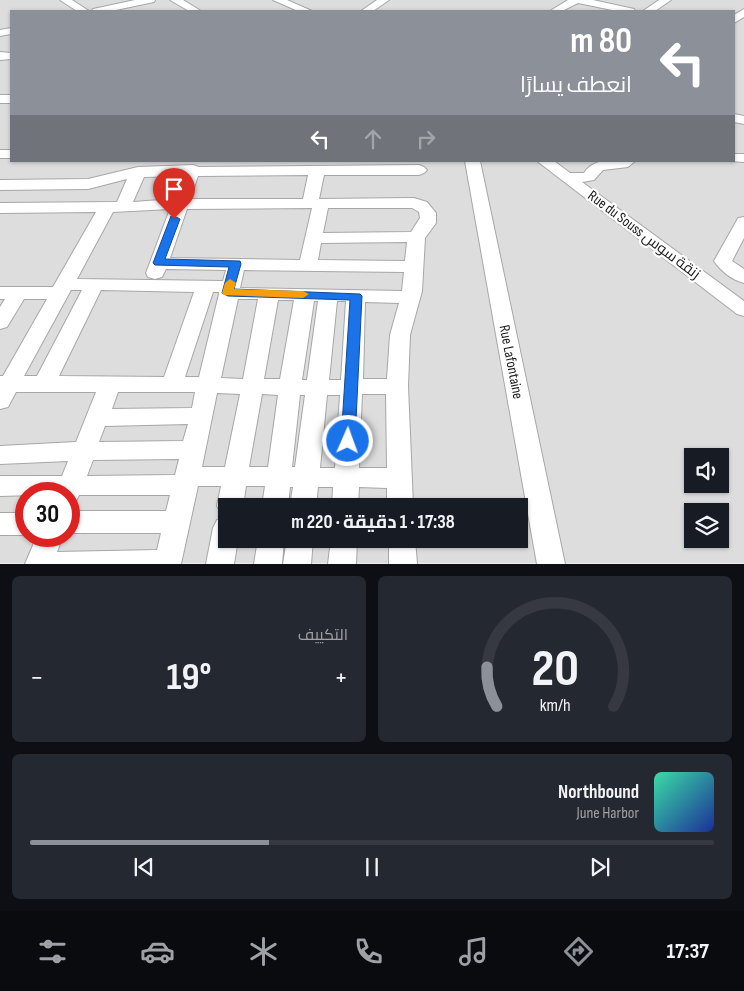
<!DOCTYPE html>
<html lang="ar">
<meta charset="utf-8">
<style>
:root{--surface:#171b24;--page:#242831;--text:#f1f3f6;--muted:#9ea1a6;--line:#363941;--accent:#8c9099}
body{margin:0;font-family:"Sofia Sans Condensed",Cairo,sans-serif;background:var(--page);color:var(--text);direction:rtl;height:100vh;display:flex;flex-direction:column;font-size:19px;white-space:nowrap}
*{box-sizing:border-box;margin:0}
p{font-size:16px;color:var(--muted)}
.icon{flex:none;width:28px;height:28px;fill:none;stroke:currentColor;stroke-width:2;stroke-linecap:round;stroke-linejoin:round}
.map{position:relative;height:564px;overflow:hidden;direction:ltr}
.sheet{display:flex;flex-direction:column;gap:12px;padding:12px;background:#0d0f14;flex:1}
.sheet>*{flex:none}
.hud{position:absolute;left:10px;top:10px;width:725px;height:152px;border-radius:0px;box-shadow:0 1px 4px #0004;direction:rtl;background:#8c9099;color:#fff;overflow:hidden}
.tools{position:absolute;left:684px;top:448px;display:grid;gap:10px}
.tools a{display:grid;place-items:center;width:45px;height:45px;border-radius:0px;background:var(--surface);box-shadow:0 1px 4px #0004;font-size:25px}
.speed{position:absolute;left:15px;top:482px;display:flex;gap:10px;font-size:25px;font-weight:700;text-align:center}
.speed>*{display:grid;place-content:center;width:65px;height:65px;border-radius:50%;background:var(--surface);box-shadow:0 1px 4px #0004;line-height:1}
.speed .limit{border:8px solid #d22;background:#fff;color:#111}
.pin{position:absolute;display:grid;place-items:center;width:42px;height:42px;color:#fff;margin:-51px -21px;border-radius:50% 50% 50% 0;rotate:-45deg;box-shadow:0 0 5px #0007}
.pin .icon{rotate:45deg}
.me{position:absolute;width:55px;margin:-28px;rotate:2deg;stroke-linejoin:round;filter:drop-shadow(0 0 4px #0008)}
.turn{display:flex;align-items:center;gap:18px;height:105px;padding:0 20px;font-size:22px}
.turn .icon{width:65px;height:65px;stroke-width:2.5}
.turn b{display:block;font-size:35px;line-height:42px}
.lanes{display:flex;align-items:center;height:48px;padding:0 20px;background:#0003;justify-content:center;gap:25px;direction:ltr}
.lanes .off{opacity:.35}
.big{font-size:38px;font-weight:700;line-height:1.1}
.sheet .card{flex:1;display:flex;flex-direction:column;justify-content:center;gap:8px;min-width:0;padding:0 18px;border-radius:8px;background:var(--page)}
.sheet .dial{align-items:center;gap:0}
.dial svg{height:130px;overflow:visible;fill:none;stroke:var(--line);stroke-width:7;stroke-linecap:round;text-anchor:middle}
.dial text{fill:var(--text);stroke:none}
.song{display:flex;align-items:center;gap:15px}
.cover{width:60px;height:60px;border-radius:8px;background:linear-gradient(135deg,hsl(160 70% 55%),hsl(230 70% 35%))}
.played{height:5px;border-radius:2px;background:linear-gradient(90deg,var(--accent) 35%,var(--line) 35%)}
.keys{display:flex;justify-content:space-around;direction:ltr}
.heat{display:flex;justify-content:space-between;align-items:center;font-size:28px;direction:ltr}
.sheet .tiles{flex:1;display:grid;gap:12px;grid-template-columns:1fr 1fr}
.card:last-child{grid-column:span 2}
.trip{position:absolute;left:218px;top:498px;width:310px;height:50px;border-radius:0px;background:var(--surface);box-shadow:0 1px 4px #0004;font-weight:700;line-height:50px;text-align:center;direction:rtl}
.menu{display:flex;height:80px;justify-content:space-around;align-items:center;background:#090b0e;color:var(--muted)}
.menu .icon{width:35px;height:35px}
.menu .selected{color:var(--accent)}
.menu b{font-size:22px;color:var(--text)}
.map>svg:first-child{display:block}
.residential{fill:#dedddd;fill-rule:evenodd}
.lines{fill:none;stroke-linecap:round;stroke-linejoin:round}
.minor-casing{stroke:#a7a7a7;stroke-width:2}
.minor{fill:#fff;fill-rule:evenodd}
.route{fill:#1a73e8;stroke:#114b97}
.slow{fill:#f59e0b}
.labels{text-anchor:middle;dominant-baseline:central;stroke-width:4.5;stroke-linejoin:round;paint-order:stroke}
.street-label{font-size:15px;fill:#202020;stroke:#fff}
</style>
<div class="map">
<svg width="744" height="564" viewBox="0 0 744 564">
<rect width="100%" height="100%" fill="#f1ede7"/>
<path class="residential" d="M0,0H744V563H0ZM11,11H734V161H11ZM692,456H720V484H692ZM26,494H69V536H26ZM226,506H519V539H226ZM692,511H720V539H692Z"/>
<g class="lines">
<g class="minor-casing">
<path id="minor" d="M60,0H72L89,11H77Z
M135,0H155L154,2L111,11H92L93,9Z
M170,0H183L201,11H189Z
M273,0H287L312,11H298Z
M377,0H389L373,11H361Z
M568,0H593L634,9L635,11H617L578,3L562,11H550Z
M659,0H671L655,11H643Z
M744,9V17L734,23V15Z
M11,28V34L0,36V30Z
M0,52L11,53V59L0,60Z
M0,95H11V103H0Z
M734,114L744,116V124L734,122Z
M0,150H11V158H0Z
M734,154H744V162L729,161H734Z
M465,161H480L565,564H537Z
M537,161H554L570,173H584C595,156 618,161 635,161L628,167L603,170L594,180L582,182L744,301V316L737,314Z
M193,165L199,167L419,165L424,167L427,170L424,173L419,175H324L319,199L414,198L427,202L436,213V223L425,238L422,291L410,335L408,386L413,506H387V488L359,487L358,506H332L333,487H318L316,506H290L293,487H290L288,506H262L265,486H246L243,506H226V515L221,513L217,506L221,486H198L181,564H25L37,536H63L57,552L157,550L161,533H69V511H166L170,495H79L76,501L69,503V494L0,496V476H62L68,461L0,464V446L76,442L96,392H16L8,407L0,409V376H3L47,299H24L7,327L0,329V307L5,299H0V287H53L96,212L0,213V203L117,202L127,179L88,189L0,190V180L88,179L138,167ZM308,175L303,199H190L198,176ZM183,176L174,199L133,202L144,177ZM312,208L300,260L170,258L187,209ZM328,208H412L419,212L420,218L411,232L323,233ZM170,209L146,273L148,277L155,279L162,277L166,269L226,270L223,281L77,279L113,212ZM407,242L405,261L318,260L321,243ZM244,270L404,272L402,291L240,288ZM71,290H82L37,376H24ZM101,290L194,292L164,377L59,376ZM213,292H219V294L199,377H185ZM238,299H258L243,379L221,378ZM278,300H294L280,379H264ZM314,301H318L307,380H302ZM337,301H346L341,380H329ZM365,302L399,303L390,335L387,379H363ZM118,392H195L192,408L112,409ZM217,393L240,394L225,467H202ZM262,394L278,395L268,467H249ZM362,394H386L387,468H359ZM300,395H305L295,467H292ZM327,395H340L335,468H320ZM188,424L183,441L99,442L105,426ZM179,459L175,475L87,476L93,460Z
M744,217V238L732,261L744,269V283C732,280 721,271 714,261L736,222L738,218Z
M0,513H26V535H0Z
M226,517V539H238L234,564H206L213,528L217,520Z
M258,539H284L282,564H254Z
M287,539H313L311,564H283Z
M331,539H357L356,564H328Z
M389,539H415L417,564H389Z"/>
</g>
<use href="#minor" class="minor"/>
</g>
<path class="route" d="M171,216H174L180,219L165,259L240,261L241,264L234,289L360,294L362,296L355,441L353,445L348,446L343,445L341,441L350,300L228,296L222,293L229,267L155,265L153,263Z"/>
<path class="slow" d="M230,279L236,283L234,289L303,291L309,294L303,298L224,295L222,293L225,283Z"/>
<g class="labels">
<g class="street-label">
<text transform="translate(644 235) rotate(37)">Rue du Souss زنقة سوس</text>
<text transform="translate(511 362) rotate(79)">Rue Lafontaine</text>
</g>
</g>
</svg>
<div class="tools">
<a><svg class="icon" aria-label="sound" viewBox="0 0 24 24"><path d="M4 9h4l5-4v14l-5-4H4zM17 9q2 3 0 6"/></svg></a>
<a><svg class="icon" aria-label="layers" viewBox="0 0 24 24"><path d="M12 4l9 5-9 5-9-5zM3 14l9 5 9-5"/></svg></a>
</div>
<div class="speed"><div class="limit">30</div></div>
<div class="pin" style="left:174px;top:219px;background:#d93025"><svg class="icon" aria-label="arrive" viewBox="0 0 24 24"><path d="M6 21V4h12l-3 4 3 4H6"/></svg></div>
<svg class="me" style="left:348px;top:441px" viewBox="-20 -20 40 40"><circle r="17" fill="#1a73e8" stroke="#fff" stroke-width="3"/><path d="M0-11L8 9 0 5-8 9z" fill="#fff"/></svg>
<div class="trip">17:38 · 1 دقيقة · 220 m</div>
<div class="hud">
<div class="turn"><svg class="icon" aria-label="left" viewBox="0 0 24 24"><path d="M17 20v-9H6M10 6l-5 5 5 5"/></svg><div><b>80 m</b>انعطف يسارًا</div></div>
<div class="lanes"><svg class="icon" aria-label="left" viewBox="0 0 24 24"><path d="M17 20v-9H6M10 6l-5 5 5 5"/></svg><svg class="icon off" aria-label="ahead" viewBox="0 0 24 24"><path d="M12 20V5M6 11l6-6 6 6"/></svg><svg class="icon off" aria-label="right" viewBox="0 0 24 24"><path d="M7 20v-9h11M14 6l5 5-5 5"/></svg></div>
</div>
</div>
<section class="sheet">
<div class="tiles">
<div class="card dial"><svg viewBox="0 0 100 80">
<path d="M14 69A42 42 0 1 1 86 69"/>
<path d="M14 69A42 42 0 0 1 8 45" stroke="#8c9099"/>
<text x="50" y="56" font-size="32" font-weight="700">20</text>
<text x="50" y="72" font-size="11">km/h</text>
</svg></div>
<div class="card"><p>التكييف</p>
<div class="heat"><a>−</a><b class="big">19°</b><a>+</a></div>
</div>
<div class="card">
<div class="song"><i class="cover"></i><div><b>Northbound</b><p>June Harbor</p></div></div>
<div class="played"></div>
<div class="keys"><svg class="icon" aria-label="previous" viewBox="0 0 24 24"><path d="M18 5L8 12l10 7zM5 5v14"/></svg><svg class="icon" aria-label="pause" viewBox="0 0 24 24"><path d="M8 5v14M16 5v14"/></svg><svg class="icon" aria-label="next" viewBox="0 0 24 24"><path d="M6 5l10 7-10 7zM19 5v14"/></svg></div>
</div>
</div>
</section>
<nav class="menu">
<b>17:37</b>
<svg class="icon selected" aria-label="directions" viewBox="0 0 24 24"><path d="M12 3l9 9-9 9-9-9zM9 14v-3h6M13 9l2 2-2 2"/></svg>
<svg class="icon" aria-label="music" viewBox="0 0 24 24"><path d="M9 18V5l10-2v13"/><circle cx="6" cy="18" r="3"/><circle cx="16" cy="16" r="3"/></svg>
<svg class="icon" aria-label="phone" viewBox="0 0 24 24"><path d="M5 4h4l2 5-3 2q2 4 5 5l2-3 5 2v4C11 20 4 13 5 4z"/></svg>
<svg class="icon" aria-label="climate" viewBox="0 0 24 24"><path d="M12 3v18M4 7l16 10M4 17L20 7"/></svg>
<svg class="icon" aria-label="car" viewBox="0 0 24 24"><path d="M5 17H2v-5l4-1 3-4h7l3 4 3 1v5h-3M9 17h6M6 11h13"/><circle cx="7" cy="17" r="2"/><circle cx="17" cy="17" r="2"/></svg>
<svg class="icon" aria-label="filters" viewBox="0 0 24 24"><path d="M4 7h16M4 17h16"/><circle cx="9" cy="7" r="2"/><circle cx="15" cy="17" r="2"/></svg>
</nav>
